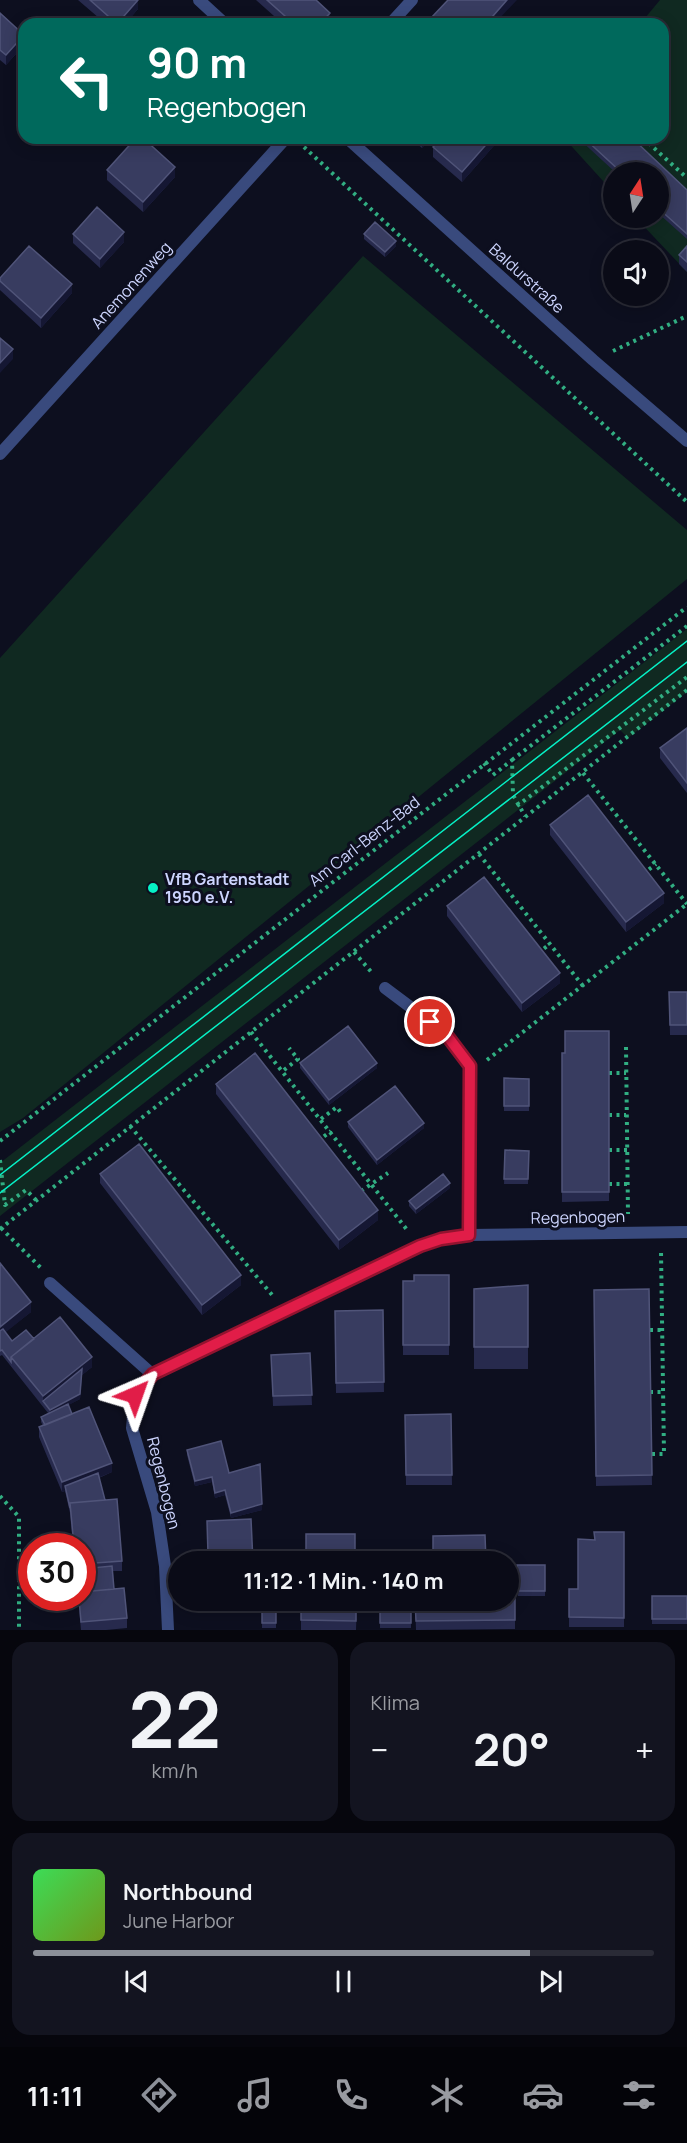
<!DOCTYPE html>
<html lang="de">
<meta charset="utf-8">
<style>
:root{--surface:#0a0b17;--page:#131420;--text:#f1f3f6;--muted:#999ba1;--line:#2a2b36;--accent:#8c9099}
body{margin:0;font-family:Manrope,sans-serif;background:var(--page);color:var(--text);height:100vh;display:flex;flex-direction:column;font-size:22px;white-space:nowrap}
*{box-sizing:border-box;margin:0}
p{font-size:20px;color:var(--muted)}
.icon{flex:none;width:33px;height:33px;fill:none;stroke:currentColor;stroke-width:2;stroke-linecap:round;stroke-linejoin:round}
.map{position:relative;height:1630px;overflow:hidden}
.panel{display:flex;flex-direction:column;gap:12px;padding:12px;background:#06060d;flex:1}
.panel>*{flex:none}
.banner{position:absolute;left:18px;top:18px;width:651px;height:126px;border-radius:18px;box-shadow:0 3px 15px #0003,0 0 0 2px var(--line);background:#00695c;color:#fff;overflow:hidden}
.needle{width:39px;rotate:12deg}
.fabs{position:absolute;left:603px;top:162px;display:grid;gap:12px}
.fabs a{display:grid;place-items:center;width:66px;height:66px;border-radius:50%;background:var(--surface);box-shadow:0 3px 15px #0003,0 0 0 2px var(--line);font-size:30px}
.speed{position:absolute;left:18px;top:1533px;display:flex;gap:12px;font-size:30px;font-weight:700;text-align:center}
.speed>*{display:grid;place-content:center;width:78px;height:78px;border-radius:50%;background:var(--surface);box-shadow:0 3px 15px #0003,0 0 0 2px var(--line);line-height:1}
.speed .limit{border:9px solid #d22;background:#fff;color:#111}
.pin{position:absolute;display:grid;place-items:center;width:51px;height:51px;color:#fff;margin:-26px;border:3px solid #fff;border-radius:50%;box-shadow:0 2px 6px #0007}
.me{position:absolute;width:66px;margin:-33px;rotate:43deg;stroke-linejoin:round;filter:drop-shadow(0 0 4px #0008)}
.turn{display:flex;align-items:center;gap:21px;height:126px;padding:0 30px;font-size:27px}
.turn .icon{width:78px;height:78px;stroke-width:2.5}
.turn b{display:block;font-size:42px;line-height:51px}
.big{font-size:45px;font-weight:700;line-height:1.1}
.panel .card{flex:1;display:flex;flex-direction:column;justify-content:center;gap:9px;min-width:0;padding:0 21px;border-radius:18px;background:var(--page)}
.panel .dial{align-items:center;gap:0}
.dial b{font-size:78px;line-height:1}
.song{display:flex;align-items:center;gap:18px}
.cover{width:72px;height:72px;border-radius:9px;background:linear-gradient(135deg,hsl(130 70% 55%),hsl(80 70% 35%))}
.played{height:6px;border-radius:3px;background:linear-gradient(90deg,var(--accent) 80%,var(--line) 80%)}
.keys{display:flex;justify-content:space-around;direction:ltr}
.heat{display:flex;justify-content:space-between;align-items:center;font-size:33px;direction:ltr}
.panel .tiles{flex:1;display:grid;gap:12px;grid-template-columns:1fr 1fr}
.card:last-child{grid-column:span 2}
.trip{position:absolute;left:168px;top:1551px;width:351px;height:60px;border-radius:30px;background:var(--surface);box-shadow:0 3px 15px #0003,0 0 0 2px var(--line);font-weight:700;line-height:60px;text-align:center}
.menu{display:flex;height:96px;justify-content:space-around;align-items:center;background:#040409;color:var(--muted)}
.menu .icon{width:42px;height:42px}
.menu .active{color:var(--accent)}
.menu b{font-size:27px;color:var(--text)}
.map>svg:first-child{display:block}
.green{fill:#102921}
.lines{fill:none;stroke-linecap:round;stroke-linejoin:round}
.path{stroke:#31ae82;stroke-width:4;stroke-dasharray:3 4.5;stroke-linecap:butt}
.service{stroke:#394a7d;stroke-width:12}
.minor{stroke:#394a7d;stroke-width:12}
.tram{stroke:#06f0c5;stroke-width:1.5}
.wall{fill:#272a4d}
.shaded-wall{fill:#151733}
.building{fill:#383c60;stroke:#505479;stroke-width:1.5}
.route-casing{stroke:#92132f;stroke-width:15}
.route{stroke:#e11d48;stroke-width:10}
.poi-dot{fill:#06f0c5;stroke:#0d0f1f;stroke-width:2}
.labels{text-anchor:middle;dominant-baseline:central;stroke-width:6;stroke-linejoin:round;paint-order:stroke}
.street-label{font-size:16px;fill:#cdd5fe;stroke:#0d0f1f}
.poi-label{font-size:16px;font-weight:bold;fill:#cdd5fe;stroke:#0d0f1f;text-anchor:start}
</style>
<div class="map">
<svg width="687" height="1630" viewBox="0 0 687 1630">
<rect width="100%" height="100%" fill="#0d0f1f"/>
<path class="green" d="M660,0H687V272L636,218H658V172H614L613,192L564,138H663V24H640Z
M363,256L687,530V579L23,1118L0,1132V658Z
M687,629V692L628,738L620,730L0,1216V1163Z"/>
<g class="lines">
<path class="path" d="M643,138L687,178
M304,147L687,502
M613,351L687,316
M512,760L687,626
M484,763L493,775L512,760L513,795L525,816
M583,773L687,904
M517,806L687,677
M479,854L583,986
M643,874L656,864
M354,952L373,974
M538,953L550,944
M251,1032L408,1231
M626,1047L628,1214
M487,1060L687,904
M284,1070L298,1059L289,1048
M609,1073H626
M609,1115H626
M321,1119L337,1107L341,1113
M130,1126L273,1296
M0,1141L687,607
M318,1141L331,1131
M609,1150H627
M0,1160L5,1205L26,1190L36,1200
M609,1184H628
M361,1191L388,1173
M1,1228L41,1268
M0,1229L687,690
M650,1330H662
M650,1392H663
M652,1454H664L661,1251
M0,1496L19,1517V1630"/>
<path class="service" d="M50,1283L153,1375"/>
<path class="minor" d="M199,0L225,24
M390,24L412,0
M347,138L593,360L687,441
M0,454L286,138
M385,988L445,1033L470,1066L469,1235
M168,1630L165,1566L157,1512L132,1428L135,1395L153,1375L420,1246L441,1239L469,1235L687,1232"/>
<path class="tram" d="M0,1175L687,641
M0,1193L687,662"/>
</g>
<path class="wall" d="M78,0H138V9L125,24H106Z
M256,0H316L330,23L329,24H283Z
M0,13L24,35V45L6,65L0,60Z
M431,18L497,21V24H431Z
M410,138H431L422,148Z
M499,138V140L462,182L433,157V147Z
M578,138H632L687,190V239L658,213V172H615Z
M107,170L175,177L143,212L107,180Z
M73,234L124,242L100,268L73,243Z
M364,234L396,246L385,257L364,239Z
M687,246V272L679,264V255Z
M0,278L72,293L41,328L0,290Z
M687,728V793L660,758V748Z
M550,825L664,903L626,932L550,835Z
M447,906L560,983L522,1012L447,916Z
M669,992H687V1035H670Z
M609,1031V1201L562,1202V1053H565Z
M300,1063L377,1068L329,1105L300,1068Z
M504,1078L529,1079V1111H504Z
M216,1084L378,1220L339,1250L216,1094Z
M348,1122L424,1128L377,1165L348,1127Z
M505,1150L529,1151L528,1184H504Z
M100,1174L241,1285L202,1315L100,1183Z
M450,1188L416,1214L409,1206V1201Z
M0,1263L31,1312L5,1332L12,1341L34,1339L92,1367L82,1375L80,1399L68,1405L72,1414L112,1472L99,1478L122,1561V1571H113L114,1589L127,1618V1628L106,1630H81L78,1598H82V1546H73L70,1513L65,1491L62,1492L39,1437V1427L43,1426L41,1422V1417L48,1413L2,1355L0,1356Z
M449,1275V1355H403V1281H414Z
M528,1285V1369H474V1289Z
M649,1289L652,1485L596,1486L594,1290Z
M383,1310L384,1392L336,1393L335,1311Z
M310,1353L312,1405L273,1406L271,1355Z
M451,1414L452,1485H406L405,1415Z
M187,1450L229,1473L262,1510L231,1518L225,1495L215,1498L212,1482L195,1486L187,1455Z
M207,1521L253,1562H208Z
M624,1532V1627H569V1589H578L595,1540Z
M355,1534V1562H306Z
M517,1565H545V1596H518Z
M515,1570V1629L416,1630L415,1600Z
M652,1596H687V1624H652Z
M262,1600H276V1628H262Z
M301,1600H357L356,1630H301Z
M411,1600V1628H380V1601Z"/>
<path class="shaded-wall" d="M138,0V9L125,24H117Z
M507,0H517L497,21V24H492L493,16Z
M330,13V23L329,24H320Z
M24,35V45L6,65V55Z
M426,138H431L422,148V143Z
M492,138H499V140L462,182V172Z
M175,167V177L143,212V202Z
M124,232V242L100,268V259Z
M396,241V246L385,257V252Z
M72,284V293L41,328V318Z
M13,349V359L0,373V363Z
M664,893V903L626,932V922Z
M560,973V983L522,1012V1003Z
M377,1063V1068L329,1105V1100Z
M424,1123V1128L377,1165V1160Z
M450,1183V1188L416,1214V1209Z
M378,1210V1220L339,1250V1240Z
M241,1275V1285L202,1315V1305Z
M31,1302V1312L0,1337V1327Z
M92,1357V1367L82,1375L80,1399L50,1415V1410L43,1401V1396Z
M112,1463V1472L66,1491L65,1486V1491L62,1492V1482Z
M212,1477V1482L195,1486V1481Z
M225,1490V1495L215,1498V1493Z
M262,1504V1510L231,1518V1513Z"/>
<path class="building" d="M90,0H138L117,24Z
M267,0H316L330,13L320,24H294Z
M448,0H507L493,16L497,19L492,24H438L431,18Z
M0,13L24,35L6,55L0,50Z
M136,138H143L175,167L143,202L107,170Z
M416,138H426L422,143Z
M442,138H492L462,172L433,147Z
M584,138H632L687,190V234L658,208V172H621Z
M97,207L124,232L100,259L73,234Z
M375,222L396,241L385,252L364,234Z
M29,246L72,284L41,318L0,281V278Z
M687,246V262L679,255Z
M0,338L13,349L0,363Z
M687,728V783L660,748Z
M588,795L664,893L626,922L550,825Z
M484,877L560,973L522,1003L447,906Z
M669,992H687V1025H670Z
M348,1026L377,1063L329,1100L300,1063Z
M565,1031H609V1192H562V1053H565Z
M255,1053L378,1210L339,1240L216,1084Z
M504,1078L529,1079V1106H504Z
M395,1086L424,1123L377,1160L348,1122Z
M139,1144L241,1275L202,1305L100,1174Z
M505,1150L529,1151L528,1179H504Z
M443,1174L450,1183L416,1209L409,1201Z
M0,1263L31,1302L0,1327Z
M414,1275H449V1345H403V1281H414Z
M528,1285V1347H474V1289Z
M649,1289L652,1475L596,1476L594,1290Z
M383,1310L384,1382L336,1383L335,1311Z
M60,1317L92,1357L43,1396L11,1357Z
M3,1329L12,1341L26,1330L34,1339L11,1357V1362L2,1350L0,1351V1331Z
M310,1353L312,1395L273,1396L271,1355Z
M82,1369L80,1394L50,1410L43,1401Z
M68,1404L72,1414L45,1425L41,1417Z
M89,1407L112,1463L62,1482L39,1427Z
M451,1414L452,1475H406L405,1415Z
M221,1441L229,1473L260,1464L262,1504L231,1513L225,1490L215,1493L212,1477L195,1481L187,1450Z
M98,1473L105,1500L70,1503V1508L65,1486Z
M117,1499L122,1561L82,1564V1546H74L70,1503Z
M251,1519L253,1562H217V1553L208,1554L207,1521Z
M594,1532H624V1618L569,1617V1589H578V1539L595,1540Z
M306,1534H355V1554H347V1562H306Z
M485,1535L486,1562H433V1536Z
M517,1565H545V1591H518Z
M112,1566L114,1589L82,1592V1569Z
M508,1570H515V1620L416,1621L415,1600H508Z
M124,1588L127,1618L81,1622L79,1598H82V1592Z
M652,1596H687V1619H652Z
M262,1600H276V1623H262Z
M301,1600H356V1621L301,1620Z
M380,1600H411V1623H380Z"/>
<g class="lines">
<g class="route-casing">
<path id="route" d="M135,1395L153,1374L420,1246L441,1239L469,1235L470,1066L445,1033L430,1022"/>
</g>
<use href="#route" class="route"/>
</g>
<circle class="poi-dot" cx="153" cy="888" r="6"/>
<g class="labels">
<g class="street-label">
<text transform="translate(527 278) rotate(42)">Baldurstraße</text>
<text transform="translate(131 285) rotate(-48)">Anemonenweg</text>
<text transform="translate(364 841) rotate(-38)">Am Carl-Benz-Bad</text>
<text transform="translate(578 1217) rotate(-1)">Regenbogen</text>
<text transform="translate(164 1483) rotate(76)">Regenbogen</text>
</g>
<g class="poi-label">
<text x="165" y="879">VfB Gartenstadt<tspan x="165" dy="18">1950 e.V.</tspan></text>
</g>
</g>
</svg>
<div class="fabs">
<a><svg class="needle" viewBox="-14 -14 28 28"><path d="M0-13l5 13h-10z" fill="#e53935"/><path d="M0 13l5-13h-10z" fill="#999ba1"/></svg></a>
<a><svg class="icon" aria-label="sound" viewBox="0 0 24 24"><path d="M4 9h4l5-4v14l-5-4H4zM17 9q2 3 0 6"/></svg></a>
</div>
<div class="speed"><div class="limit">30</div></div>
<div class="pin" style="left:430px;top:1022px;background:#d93025"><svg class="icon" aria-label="arrive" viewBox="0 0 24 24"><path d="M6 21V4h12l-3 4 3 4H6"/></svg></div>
<svg class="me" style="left:135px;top:1395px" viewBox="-20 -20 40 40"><path d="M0-17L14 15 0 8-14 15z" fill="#e11d48" stroke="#fff" stroke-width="4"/></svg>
<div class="trip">11:12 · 1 Min. · 140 m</div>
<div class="banner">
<div class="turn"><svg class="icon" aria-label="left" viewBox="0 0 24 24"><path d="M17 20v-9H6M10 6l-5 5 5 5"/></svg><div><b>90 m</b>Regenbogen</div></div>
</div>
</div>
<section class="panel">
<div class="tiles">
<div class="card dial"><b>22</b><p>km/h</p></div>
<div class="card"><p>Klima</p>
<div class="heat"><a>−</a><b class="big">20°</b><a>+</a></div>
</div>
<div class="card">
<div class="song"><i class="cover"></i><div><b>Northbound</b><p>June Harbor</p></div></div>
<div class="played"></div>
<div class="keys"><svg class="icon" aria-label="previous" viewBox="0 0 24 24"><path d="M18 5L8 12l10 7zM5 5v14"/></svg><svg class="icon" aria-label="pause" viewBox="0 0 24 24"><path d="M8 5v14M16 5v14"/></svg><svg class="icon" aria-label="next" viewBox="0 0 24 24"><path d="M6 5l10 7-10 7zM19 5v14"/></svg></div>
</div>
</div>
</section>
<nav class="menu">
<b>11:11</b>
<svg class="icon active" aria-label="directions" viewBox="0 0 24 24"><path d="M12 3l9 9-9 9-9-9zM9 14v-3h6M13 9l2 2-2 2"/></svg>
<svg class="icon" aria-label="music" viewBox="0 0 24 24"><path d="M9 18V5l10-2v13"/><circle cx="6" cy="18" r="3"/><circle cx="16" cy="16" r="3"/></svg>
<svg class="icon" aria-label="phone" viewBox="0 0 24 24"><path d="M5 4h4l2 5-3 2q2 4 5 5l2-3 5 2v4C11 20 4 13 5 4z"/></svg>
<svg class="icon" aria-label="climate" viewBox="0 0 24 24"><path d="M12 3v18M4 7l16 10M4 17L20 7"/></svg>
<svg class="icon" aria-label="car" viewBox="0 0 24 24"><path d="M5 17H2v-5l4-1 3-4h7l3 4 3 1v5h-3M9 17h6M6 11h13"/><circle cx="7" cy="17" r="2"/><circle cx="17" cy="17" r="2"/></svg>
<svg class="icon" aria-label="filters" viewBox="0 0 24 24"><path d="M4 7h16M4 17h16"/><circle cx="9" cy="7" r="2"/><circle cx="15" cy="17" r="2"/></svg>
</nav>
